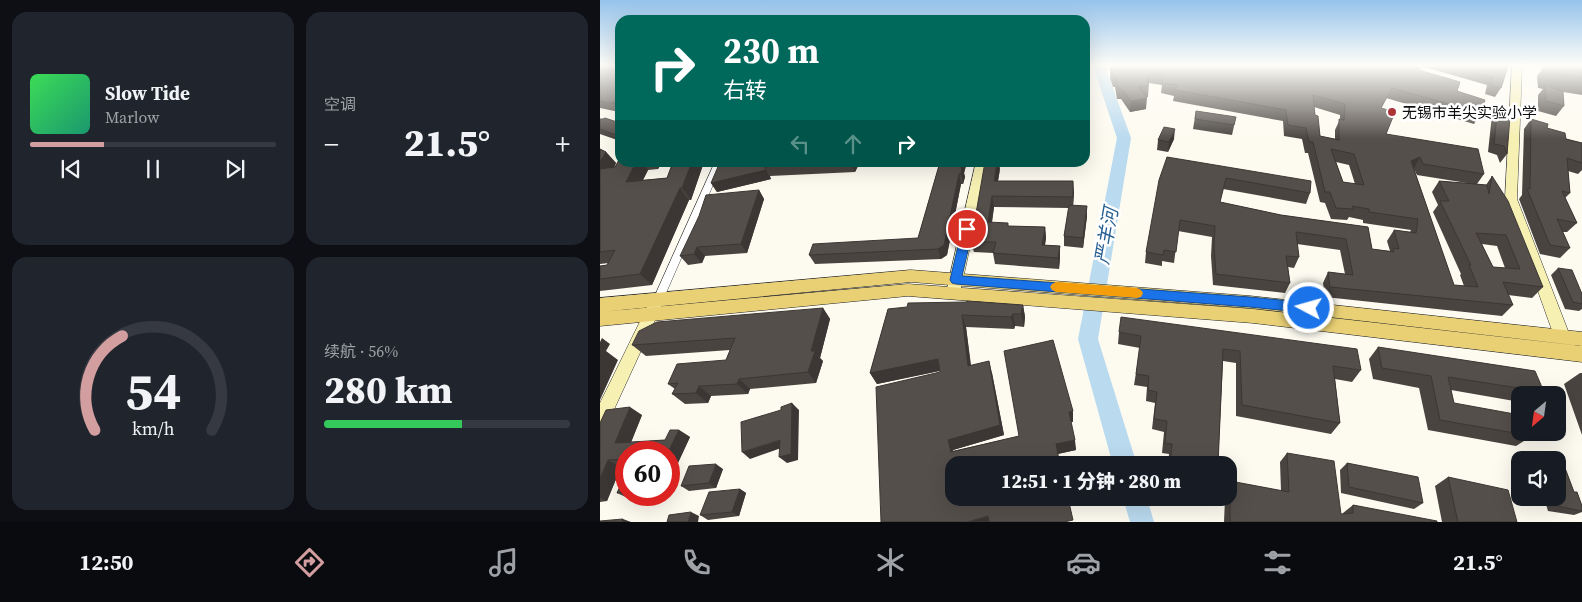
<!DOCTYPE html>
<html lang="zh">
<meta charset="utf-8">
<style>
:root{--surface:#171b24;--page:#20242c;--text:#f1f3f6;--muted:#9ea1a6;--line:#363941;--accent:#d39ea0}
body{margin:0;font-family:"Source Serif 4","Noto Sans SC",serif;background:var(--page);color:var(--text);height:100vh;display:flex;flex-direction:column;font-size:19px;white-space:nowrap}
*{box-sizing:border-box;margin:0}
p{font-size:16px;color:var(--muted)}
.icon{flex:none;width:28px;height:28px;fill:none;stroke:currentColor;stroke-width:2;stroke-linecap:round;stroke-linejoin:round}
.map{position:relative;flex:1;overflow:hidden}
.panel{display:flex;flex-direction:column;gap:12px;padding:12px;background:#0d0f14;width:600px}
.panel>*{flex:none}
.top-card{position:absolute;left:15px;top:15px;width:475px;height:152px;border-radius:15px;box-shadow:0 5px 20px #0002;background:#00695c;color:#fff;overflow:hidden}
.needle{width:32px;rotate:209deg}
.tools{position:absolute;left:911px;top:386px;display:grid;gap:10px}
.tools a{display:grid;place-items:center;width:55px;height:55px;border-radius:10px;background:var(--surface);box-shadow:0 5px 20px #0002;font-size:25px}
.speed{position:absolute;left:15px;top:441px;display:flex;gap:10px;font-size:25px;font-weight:700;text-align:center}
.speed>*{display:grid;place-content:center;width:65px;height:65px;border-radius:50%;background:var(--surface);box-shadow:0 5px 20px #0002;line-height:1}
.speed .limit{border:8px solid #d22;background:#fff;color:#111}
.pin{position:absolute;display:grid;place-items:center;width:42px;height:42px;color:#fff;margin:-21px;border:2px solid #fff;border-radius:50%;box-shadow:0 1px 5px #0007}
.me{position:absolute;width:55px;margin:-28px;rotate:276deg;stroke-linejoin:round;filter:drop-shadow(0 0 4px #0008)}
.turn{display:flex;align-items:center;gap:18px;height:105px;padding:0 25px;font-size:22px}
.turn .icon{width:65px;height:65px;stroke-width:2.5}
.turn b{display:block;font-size:35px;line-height:42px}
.lanes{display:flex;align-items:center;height:48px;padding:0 25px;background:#0003;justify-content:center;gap:25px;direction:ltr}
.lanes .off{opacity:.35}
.big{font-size:38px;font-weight:800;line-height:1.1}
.panel .widget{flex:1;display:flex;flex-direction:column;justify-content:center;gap:8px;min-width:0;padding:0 18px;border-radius:15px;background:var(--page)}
.panel .dial{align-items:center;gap:0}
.dial svg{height:130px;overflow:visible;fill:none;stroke:var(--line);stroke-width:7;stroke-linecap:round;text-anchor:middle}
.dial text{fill:var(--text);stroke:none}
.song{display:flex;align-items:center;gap:15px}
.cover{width:60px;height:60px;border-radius:8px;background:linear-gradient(135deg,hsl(130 70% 55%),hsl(160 70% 35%))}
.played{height:5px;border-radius:2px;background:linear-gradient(90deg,var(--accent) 30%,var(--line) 30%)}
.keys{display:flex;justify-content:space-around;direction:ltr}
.heat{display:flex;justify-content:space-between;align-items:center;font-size:28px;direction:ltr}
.charge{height:8px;border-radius:4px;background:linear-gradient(90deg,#34c759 56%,var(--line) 0)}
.panel .tiles{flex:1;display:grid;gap:12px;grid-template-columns:repeat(2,1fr)}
.trip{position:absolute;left:345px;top:456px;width:292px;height:50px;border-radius:15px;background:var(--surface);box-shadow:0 5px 20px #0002;font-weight:800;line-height:50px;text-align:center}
.menu{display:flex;height:80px;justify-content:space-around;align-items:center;background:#090b0e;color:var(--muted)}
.menu .icon{width:35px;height:35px}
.menu .current{color:var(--accent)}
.menu b{font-size:22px;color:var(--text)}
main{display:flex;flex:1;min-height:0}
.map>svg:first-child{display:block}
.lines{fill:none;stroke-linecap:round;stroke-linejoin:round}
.river{fill:#badaef;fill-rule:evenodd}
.street-casing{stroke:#414141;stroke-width:1}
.secondary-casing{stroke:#303030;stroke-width:1}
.primary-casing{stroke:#1f1f1f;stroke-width:1}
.street{fill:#fff;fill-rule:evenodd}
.secondary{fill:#f6f0b3;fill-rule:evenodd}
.primary{fill:#e9d075;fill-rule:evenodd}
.wall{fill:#494440;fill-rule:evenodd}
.shaded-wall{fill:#3c3734}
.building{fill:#554f4b;stroke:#3c3734;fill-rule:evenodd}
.route{fill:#1a73e8;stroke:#114b97}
.slow{fill:#f59e0b}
.poi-dot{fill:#ae3537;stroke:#fff;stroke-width:2}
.labels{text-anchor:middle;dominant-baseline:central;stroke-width:5;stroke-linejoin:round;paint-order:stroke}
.far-poi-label{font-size:15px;fill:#0e0e0e;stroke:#fff;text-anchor:start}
.water-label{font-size:19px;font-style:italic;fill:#255e91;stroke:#fff}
</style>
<main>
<section class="panel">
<div class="tiles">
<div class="widget">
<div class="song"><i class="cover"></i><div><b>Slow Tide</b><p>Marlow</p></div></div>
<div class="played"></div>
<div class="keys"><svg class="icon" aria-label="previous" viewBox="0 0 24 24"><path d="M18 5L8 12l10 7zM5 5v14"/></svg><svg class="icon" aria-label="pause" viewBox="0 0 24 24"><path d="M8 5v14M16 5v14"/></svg><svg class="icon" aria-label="next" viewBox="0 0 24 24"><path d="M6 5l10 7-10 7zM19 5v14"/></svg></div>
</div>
<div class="widget"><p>空调</p>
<div class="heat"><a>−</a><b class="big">21.5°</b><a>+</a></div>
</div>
<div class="widget dial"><svg viewBox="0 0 100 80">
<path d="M14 69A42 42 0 1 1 86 69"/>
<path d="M14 69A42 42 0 0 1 31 11" stroke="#d39ea0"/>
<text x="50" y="56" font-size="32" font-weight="700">54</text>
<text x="50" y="72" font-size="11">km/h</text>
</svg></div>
<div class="widget"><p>续航 · 56%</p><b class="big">280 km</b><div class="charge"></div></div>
</div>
</section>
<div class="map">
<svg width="982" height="522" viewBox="0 0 982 522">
<rect width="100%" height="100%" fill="#fdfbf0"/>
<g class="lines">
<path class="river" d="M493,66H505L531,138L498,339L537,465H513L478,339L517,138Z
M523,498H547L554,522H530Z"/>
<g class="street-casing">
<path id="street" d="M115,162H123L63,300L62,303L58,304L54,303L53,300Z"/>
</g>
<g class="secondary-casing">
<path id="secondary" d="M501,66H530L538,69C531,74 508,71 501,66Z
M912,66H922L917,199L970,336L967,341L962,343L957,341L954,336L905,199Z
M376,162H388L360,293L358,297L353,299L348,297L346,293Z
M55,299L60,301L62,305L6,427L0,429V403L50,301Z"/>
</g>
<g class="primary-casing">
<path id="primary" d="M311,270L650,296L982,332V346L650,308L311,282L0,312V298Z
M308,284L653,309L982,346V362L653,323L308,296L0,326V312Z"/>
</g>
<use href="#street" class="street"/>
<use href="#secondary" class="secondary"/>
<use href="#primary" class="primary"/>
</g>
<path class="wall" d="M0,66H20V111L19,112L0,108Z
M527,66H801L819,70L857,91L881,113L874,124L786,98L781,108L786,134L884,174L877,184L886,185L892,176L943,287L932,298L908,295L913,305L902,316L725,297L723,283L728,272L745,274L740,250L697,244L699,257L694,268L688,267L690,283L685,293L613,285L611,256L612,237L578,231L574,263L562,261V266L545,263L546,252L567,157L710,193L706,204L623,189L620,202L681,215L768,227L772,249L790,251L787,241L794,230L810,232L811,230L763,223V220L749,217L747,220L731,219L725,203L720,202L708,153H705L702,139L684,136L683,121L573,101L574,96L561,93L562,85L549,83L548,97H546V109L530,112L521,99H517L515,87H513L510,78V67ZM714,107L740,115V119L735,130V139L720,136L715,115ZM736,162L749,165L755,184L743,182ZM814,169L817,175L867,183L839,181L832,192L838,205L833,212L861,274L860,275L864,286L854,285ZM882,244L897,246L905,268L893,267Z
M821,66H908L901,88L895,97L885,94L887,85Z
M941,66H982V95L963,92L964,106L956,116L938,111V95L943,89L938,88L937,76L942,69Z
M898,106L908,116L907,154L900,163L897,155L888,152L892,115Z
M596,111L636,117L632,135L593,129Z
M0,119L20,123V141L0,134Z
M931,119L966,139L982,143V170L978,174L968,171L970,193L965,198L977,223L967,232H962L970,248L960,258L940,254L919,199L922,195L924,129Z
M574,139L568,152L557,150L558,140Z
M0,149L6,152L16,163L14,167L20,162H62L58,169L48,170L43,180L67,178L73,162H104L91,200H89L52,285L0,291V266L7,265L9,263L0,264Z
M168,162H260L255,172L170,176L171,179L117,192L111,183L164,166Z
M340,162H367L364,173L365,177L363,184H361L347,255L341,259L215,264L209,255L318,238Z
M400,169L398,181L474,192L473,205L487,216L483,248L464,246V236L469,208L394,207L392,223L409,226L445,227L446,238L445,245L460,246V257L459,269L395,264L393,253L374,252L371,242Z
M159,190L164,199L147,253L105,256L102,263L88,265L80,256Z
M958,268L982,294V309L979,311L965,309L951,275Z
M423,305L425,317L424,327L415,326L414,329L366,327L371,365L392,373L404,435L353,450V451L419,436L473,411V422H471L476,450L458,454L281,522L340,372V371L277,384L270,373L288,309Z
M223,308L230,319L220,358L223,361L216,383L150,389L148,394L111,396L108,403L85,404L72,394L75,389L68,384L126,360L130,350L46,356L32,345Z
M519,332L761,370L752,382L735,379L740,423L731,434L636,416V363L623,361L618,465H568L569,454L562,453L564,432L552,429L555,403L546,401L547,387L534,385L540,348L518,344Z
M778,347L944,392L940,395H920V402L851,390L854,403L932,436L916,446L828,430L819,388L773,379L769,359Z
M980,373H982V435L964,384Z
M42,415L31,442L65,440L79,430L90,437L77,465H69V452H26V466L21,467L7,501L0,502V423Z
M687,453L741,514H743V513L753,505L837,522H624L625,498H629V484L630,481L681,491L680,462Z
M929,454L962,460L974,492H977L982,506V512L974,515L948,511L944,498H958V460H921V459Z
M747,463L823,503L814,509L741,493L740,470Z
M123,469L116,488L89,491L81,486Z
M26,473V495H54L53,498L30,499L17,493Z
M848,477L917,522H842L835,486Z
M140,489L146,493L139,516L108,520L100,515Z"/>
<path class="shaded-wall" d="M550,72L549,83L548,86L547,80Z
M20,98V111L19,112L12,103Z
M547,98L546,109L530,112L531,101Z
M575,129L574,139L568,152L569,142Z
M20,132V139L16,135Z
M6,152L16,163L7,181L0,173V162Z
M820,157L814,168L811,161Z
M36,162H42L48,170L36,194L26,182Z
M53,162H62L58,169Z
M92,162H104L91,200L82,188Z
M252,162H260L255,172L251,163Z
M362,162H367L364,173L365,177L363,184L361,174L360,167Z
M397,162H399L400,169L396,192L394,181Z
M166,170L171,179L117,192L111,183Z
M359,174L361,184L347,255L341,259L338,249Z
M473,181L474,192L473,208Z
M80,188L89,200L52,285L40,274Z
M159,190L164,199L147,253L141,244Z
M392,196L394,207L390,233L388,222Z
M487,206V216L483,248V238Z
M445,227L446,238L443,256L442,245Z
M460,246V257L459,269L458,258Z
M97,247L105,256L102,263L94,254Z
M423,305L425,317L424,327L421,314Z
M223,308L230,319L220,358L223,361L216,383L208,372L211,351Z
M413,314L415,326L414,329L411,317Z
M362,315L366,327L372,377L368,366Z
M2,338L10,344L6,351L18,360L0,400V342Z
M338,359L343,370L277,384L270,373Z
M389,361L392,373L404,435L353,450L356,461L351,452L348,440Z
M139,379L150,389L148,394L137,384Z
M99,386L111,396L108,403L96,393Z
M192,403L199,410L198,460L187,463L179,457Z
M30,407L42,415L28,450L15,443Z
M473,411V422H470L469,412Z
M79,430L90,437L77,465L69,460V452H68Z
M180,440L187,446L150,459L142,452Z
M475,440L476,450L457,454L456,444Z
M8,460L21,467L7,501L0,498V479Z
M116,464L123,469L116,488L109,483Z
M140,489L146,493L139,516L132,512Z
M47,495H54L53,498Z
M91,512L99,516L98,522H88Z
M388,516L391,522H367Z
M23,519L31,522H22Z"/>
<path class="building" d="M0,66H20V98L12,103L0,101Z
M527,66H801L804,67L805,66H811L820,68L819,70L860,82L857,91L885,100L881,113L792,88L781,108L795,112L786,134L878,149L884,174L823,164L820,157L811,161L854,285L878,287L869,265H871L840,201H849L839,181L887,185L889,194L892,176L908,201L943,287L903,282L913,305L730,287L728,272L753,275L746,239L696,232L699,257L686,256L690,283L616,274L614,246L615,226L580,220L576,252L564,250L563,255L546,252L559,180L567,157L711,181L710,193L626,178L620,202L681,215L768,227L772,249L794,252L793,248L799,249L794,230L816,233L818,219L769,212V209L752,206L753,209L736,208L730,192H725L713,142H709L706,128L688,125L686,110L575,90L577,85L562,83L564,75L550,72L547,80L548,86H538L547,98L531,101L521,88H518L516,76H513L510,67ZM713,95L745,104L744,120L739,119V140L720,136L718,116L715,115ZM731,149L754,154L764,185L743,182ZM876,233L906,235L920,269L893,267Z
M854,66H908L901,88L891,85L893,77Z
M949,66H982V77L949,72Z
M945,85L963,92L964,106L946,101Z
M898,106L909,109L908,116L910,117L907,154L904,146L894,144Z
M596,111L636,117L634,125L595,119Z
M5,118L20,123V132L16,135L0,129V119H3Z
M931,119L948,124L947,128L965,133L966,139L982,143V163L967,158L970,193L962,191L977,223L957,219L970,248L950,245L927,189H930Z
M564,127L575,129L569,142L558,140Z
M0,149L6,152L0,162Z
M20,158V162H36L26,182L67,178L73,162H92L82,188H80L40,274L0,279V266L7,265L15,250L0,252V169L15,167Z
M120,162H161L164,166V164L168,162H252L164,167L166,170L111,183Z
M340,162H362L360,167H362L361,174H359L344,245L338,249L209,255L213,244L318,238Z
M385,162H397L394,181H473V197L392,196L388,222L408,223V226L445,227L442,245L460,246L458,258L393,253L396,242H371Z
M159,190L141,244L97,247L94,254L80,256L99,216L106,195Z
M469,205L487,206L483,238L464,236Z
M958,268L972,270L982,294V304L973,302Z
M367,301L423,305L421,314H413L411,317L362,315L368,366L389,361L400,425L348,440L351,452L419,436L404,351L453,340L473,411L469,412L475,440L456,444L460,465H354V498H468L473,520L464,522H389L388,516L367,522H281L276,387L340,372L338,359L270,373L288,309L307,307L308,303L366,302Z
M223,308L211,351H215L208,372L139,379L137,384L99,386L96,393L72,394L78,383L68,384L77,364L126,360L135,338L32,345L39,331L57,322Z
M521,317L757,349L761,370L733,366L740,423L642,405L640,351L623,349L618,465H570L572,444L565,443L567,421L554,419L557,392L548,390L549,376L536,374L541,336L519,332Z
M778,347L935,371L944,392L848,377L854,403L920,415V432H931L932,436L840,420L831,376L782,368Z
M192,403L191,454L179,457L180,440L142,452L141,422L181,410V407Z
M30,407L15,443L65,440L70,430H79L68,452H26V459L8,460L0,479V423L6,410Z
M687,453L734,461L741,514L753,513V505L837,521V522H630V481L689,492Z
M929,454L962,460L974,492H977L982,506V511L957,506L954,498H958V460H931Z
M747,463L818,477L823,503L749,487Z
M116,464L109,483L81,486L89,466Z
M26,473V492L17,493Z
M848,477L908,490L917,522H858Z
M140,489L132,512L100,515L109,492Z
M91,512L88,522H67L69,515Z
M23,519L22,522H0V521Z"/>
<linearGradient id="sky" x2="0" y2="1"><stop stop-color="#95c3eb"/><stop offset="0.47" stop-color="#fefdf8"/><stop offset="1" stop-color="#fefdf8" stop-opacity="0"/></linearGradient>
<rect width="982" height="139" fill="url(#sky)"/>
<path class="route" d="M367,225L373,229L362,276L650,297L709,303L713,305L715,308L713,312L709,313L650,307L356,284L352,283L350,280L362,229Z"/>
<path class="slow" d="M456,282L537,288L541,290L543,293L541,297L537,298L456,292L452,290L450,287L452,284Z"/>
<circle class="poi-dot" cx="792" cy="112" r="5"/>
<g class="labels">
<g class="far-poi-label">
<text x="802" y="112">无锡市羊尖实验小学</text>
</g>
<g class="water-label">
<text transform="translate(506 236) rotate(-80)">严羊河</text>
</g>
</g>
</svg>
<div class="tools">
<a><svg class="needle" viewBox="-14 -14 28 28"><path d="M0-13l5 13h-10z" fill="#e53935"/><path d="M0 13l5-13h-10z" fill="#9ea1a6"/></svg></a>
<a><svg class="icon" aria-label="sound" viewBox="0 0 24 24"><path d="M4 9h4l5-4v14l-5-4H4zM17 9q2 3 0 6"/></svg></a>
</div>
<div class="speed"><div class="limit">60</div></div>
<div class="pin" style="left:367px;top:229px;background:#d93025"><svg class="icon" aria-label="arrive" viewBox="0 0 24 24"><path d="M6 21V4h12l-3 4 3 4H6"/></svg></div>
<svg class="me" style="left:709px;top:308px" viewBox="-20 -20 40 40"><circle r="17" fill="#1a73e8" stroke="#fff" stroke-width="3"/><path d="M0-11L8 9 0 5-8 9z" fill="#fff"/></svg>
<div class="trip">12:51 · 1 分钟 · 280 m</div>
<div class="top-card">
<div class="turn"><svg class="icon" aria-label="right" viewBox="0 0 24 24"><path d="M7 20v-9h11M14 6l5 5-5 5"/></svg><div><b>230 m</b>右转</div></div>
<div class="lanes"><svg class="icon off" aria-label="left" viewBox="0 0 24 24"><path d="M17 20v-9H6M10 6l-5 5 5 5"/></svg><svg class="icon off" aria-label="ahead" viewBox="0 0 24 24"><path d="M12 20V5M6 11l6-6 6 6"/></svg><svg class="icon" aria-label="right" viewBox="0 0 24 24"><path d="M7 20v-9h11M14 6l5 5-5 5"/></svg></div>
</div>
</div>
</main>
<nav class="menu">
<b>12:50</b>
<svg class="icon current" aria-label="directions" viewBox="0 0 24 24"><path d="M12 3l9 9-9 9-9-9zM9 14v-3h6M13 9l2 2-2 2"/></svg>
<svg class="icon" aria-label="music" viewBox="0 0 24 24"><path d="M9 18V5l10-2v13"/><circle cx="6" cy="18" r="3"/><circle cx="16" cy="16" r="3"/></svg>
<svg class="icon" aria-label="phone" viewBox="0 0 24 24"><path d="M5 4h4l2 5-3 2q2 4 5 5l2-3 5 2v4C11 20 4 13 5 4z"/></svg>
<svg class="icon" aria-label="climate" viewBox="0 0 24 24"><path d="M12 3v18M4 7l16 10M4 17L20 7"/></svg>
<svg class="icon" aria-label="car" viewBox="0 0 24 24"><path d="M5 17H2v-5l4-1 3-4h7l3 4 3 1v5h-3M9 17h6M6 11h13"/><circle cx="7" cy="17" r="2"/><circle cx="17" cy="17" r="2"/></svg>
<svg class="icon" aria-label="filters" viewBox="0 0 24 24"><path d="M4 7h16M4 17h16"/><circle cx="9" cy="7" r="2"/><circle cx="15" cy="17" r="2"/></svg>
<b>21.5°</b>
</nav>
